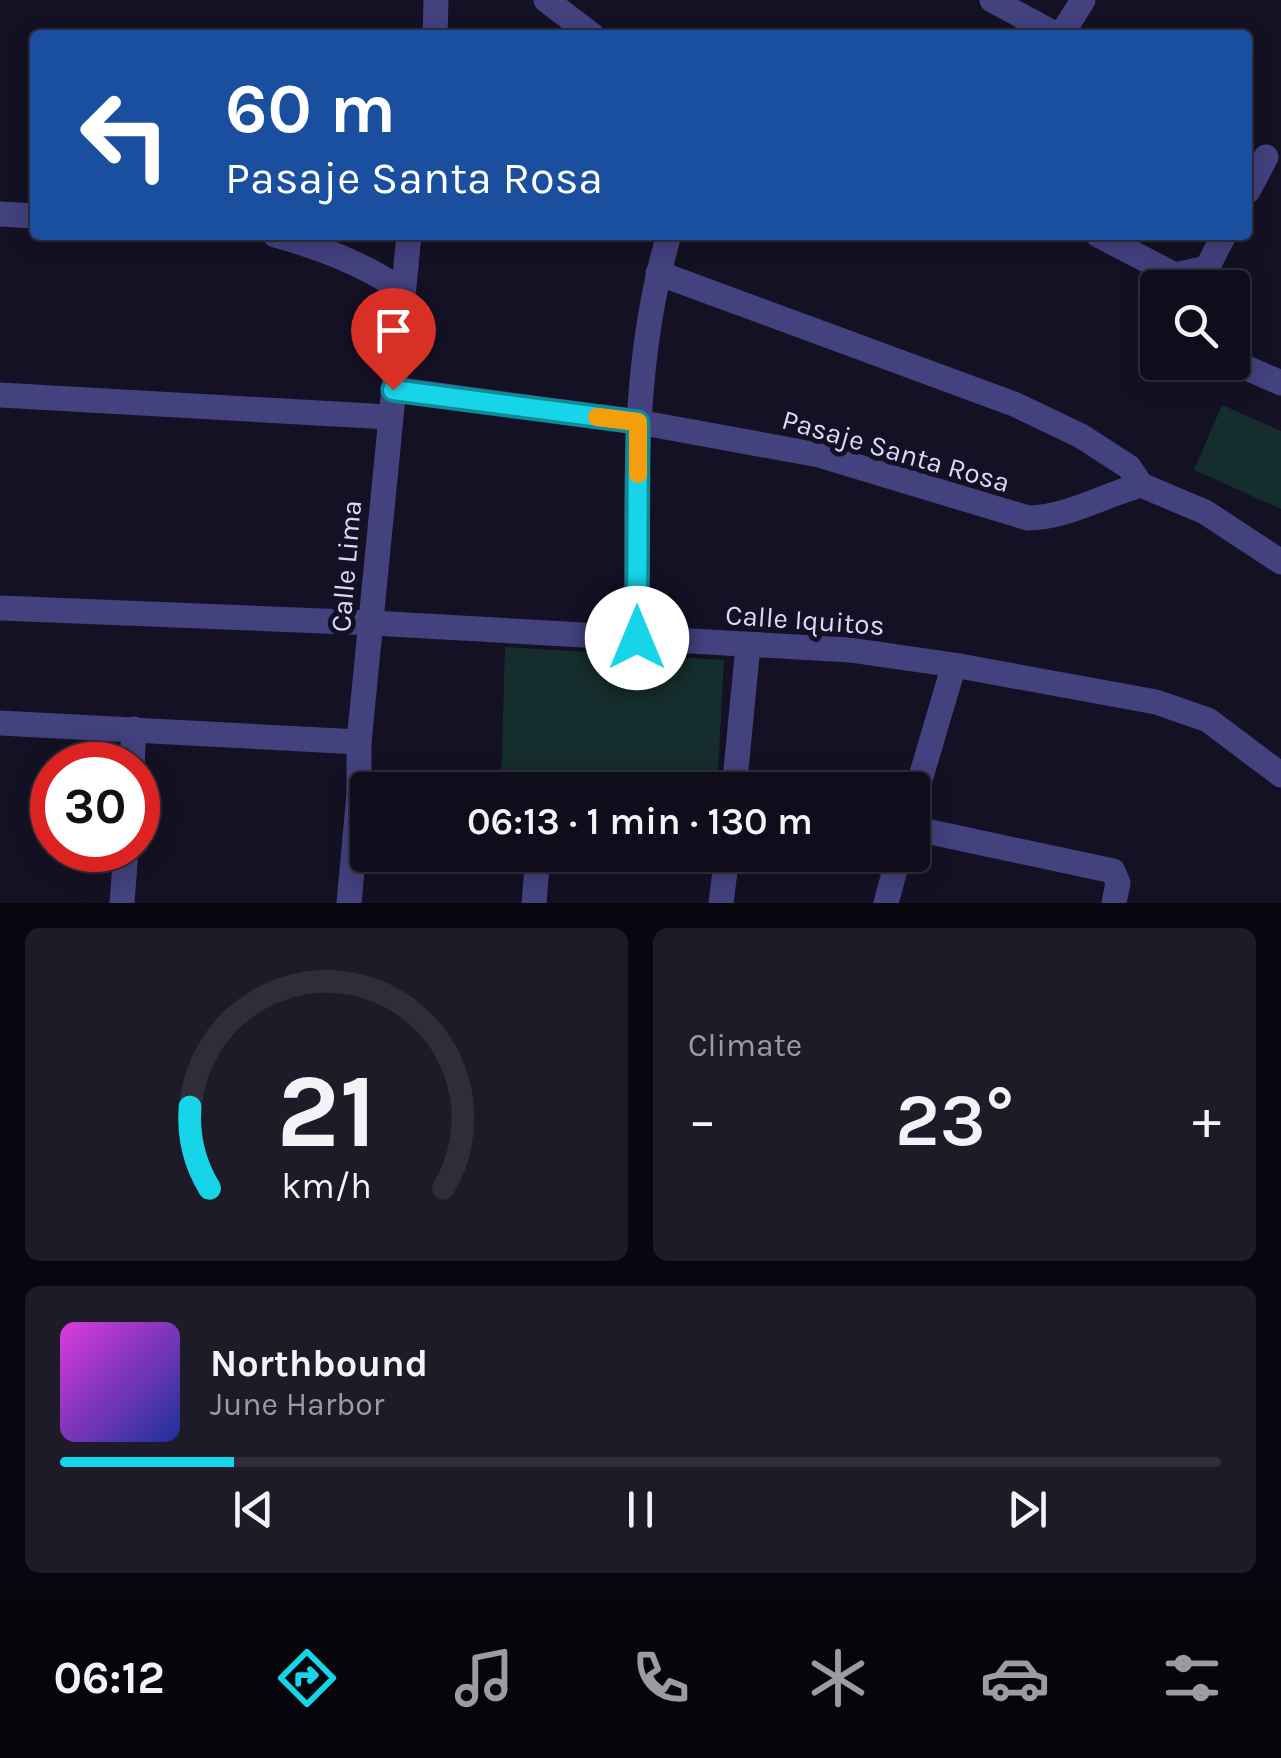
<!DOCTYPE html>
<meta charset="utf-8">
<style>
:root{--surface:#0f0d1b;--page:#1d1b28;--text:#f1f3f6;--muted:#9b9ca3;--line:#2f2d3a;--accent:#17d5e8}
body{margin:0;font-family:Karla,sans-serif;background:var(--page);color:var(--text);height:100vh;display:flex;flex-direction:column;font-size:38px;white-space:nowrap}
*{box-sizing:border-box;margin:0}
p{font-size:32px;color:var(--muted)}
.icon{flex:none;width:55px;height:55px;fill:none;stroke:currentColor;stroke-width:2;stroke-linecap:round;stroke-linejoin:round}
.map{position:relative;height:903px;overflow:hidden}
.panel{display:flex;flex-direction:column;gap:25px;padding:25px;background:#08070f;flex:1}
.panel>*{flex:none}
.hud{position:absolute;left:30px;top:30px;width:1222px;height:210px;border-radius:10px;box-shadow:0 5px 25px #0003,0 0 0 2px var(--line);background:#1a4fa0;color:#fff;overflow:hidden}
.fabs{position:absolute;left:1140px;top:270px;display:grid;gap:20px}
.fabs a{display:grid;place-items:center;width:110px;height:110px;border-radius:10px;background:var(--surface);box-shadow:0 5px 25px #0003,0 0 0 2px var(--line);font-size:50px}
.speed{position:absolute;left:30px;top:742px;display:flex;gap:20px;font-size:50px;font-weight:700;text-align:center}
.speed>*{display:grid;place-content:center;width:130px;height:130px;border-radius:50%;background:var(--surface);box-shadow:0 5px 25px #0003,0 0 0 2px var(--line);line-height:1}
.speed .limit{border:15px solid #d22;background:#fff;color:#111}
.pin{position:absolute;display:grid;place-items:center;width:85px;height:85px;color:#fff;margin:-102px -42px;border-radius:50% 50% 50% 0;rotate:-45deg;box-shadow:0 0 10px #0007}
.pin .icon{rotate:45deg}
.me{position:absolute;width:110px;margin:-55px;rotate:0deg;stroke-linejoin:round;filter:drop-shadow(0 0 8px #0008)}
.turn{display:flex;align-items:center;gap:35px;height:210px;padding:0 30px;font-size:45px}
.turn .icon{width:130px;height:130px;stroke-width:2.5}
.turn b{display:block;font-size:70px;line-height:85px}
.big{font-size:75px;font-weight:600;line-height:1.1}
.panel .card{flex:1;display:flex;flex-direction:column;justify-content:center;gap:15px;min-width:0;padding:0 35px;border-radius:15px;background:var(--page)}
.panel .dial{align-items:center;gap:0}
.dial svg{height:260px;overflow:visible;fill:none;stroke:var(--line);stroke-width:7;stroke-linecap:round;text-anchor:middle}
.dial text{fill:var(--text);stroke:none}
.song{display:flex;align-items:center;gap:30px}
.cover{width:120px;height:120px;border-radius:15px;background:linear-gradient(135deg,hsl(300 70% 55%),hsl(230 70% 35%))}
.played{height:10px;border-radius:5px;background:linear-gradient(90deg,var(--accent) 15%,var(--line) 15%)}
.keys{display:flex;justify-content:space-around;direction:ltr}
.heat{display:flex;justify-content:space-between;align-items:center;font-size:55px;direction:ltr}
.panel .tiles{flex:1;display:grid;gap:25px;grid-template-columns:1fr 1fr}
.card:last-child{grid-column:span 2}
.trip{position:absolute;left:350px;top:772px;width:580px;height:100px;border-radius:10px;background:var(--surface);box-shadow:0 5px 25px #0003,0 0 0 2px var(--line);font-weight:600;line-height:100px;text-align:center}
.tabs{display:flex;height:160px;justify-content:space-around;align-items:center;background:#06050b;color:var(--muted)}
.tabs .icon{width:70px;height:70px}
.tabs .selected{color:var(--accent)}
.tabs b{font-size:45px;color:var(--text)}
.map>svg:first-child{display:block}
.green{fill:#152d2c}
.lines{fill:none;stroke-linecap:round;stroke-linejoin:round}
.minor{stroke:#43417e;stroke-width:25}
.tertiary{stroke:#43417e;stroke-width:25}
.route-casing{stroke:#0f8a97;stroke-width:25}
.route{stroke:#17d5e8;stroke-width:18}
.slow{stroke:#f59e0b;stroke-width:18}
.labels{text-anchor:middle;dominant-baseline:central;stroke-width:10;stroke-linejoin:round;paint-order:stroke}
.street-label{font-size:28px;fill:#dcd8fb;stroke:#141124}
</style>
<div class="map">
<svg width="1281" height="903" viewBox="0 0 1281 903">
<rect width="100%" height="100%" fill="#141124"/>
<path class="green" d="M1222,405L1281,431V509L1194,470Z
M505,647L724,660L717,790H571L501,784Z"/>
<g class="lines">
<path class="minor" d="M546,0L592,35
M992,0L1057,35
M1061,35L1083,0
M1248,191L1266,157
M0,214L35,216
M275,235C322,248 361,263 402,290
M1098,235L1175,275L1207,268L1224,235
M658,273L1014,404L1081,436L1129,467L1141,485L1205,512L1281,562
M1249,369L1281,383
M393,389L638,422L819,455L1028,518C1068,517 1102,496 1141,485
M0,395L389,417
M0,608L372,623L850,650L954,665L1156,702L1208,720L1281,775
M637,638C637,504 630,365 669,235
M0,723L359,742
M132,765L134,729
M734,790L748,646
M912,807L954,665
M912,828L1113,871L1118,883L1114,903
M122,903L126,850
M534,903L538,855
M721,903L727,855
M886,903L899,855"/>
<path class="tertiary" d="M435,35L436,0
M349,903L359,794V742L409,235"/>
</g>
<g class="lines">
<g class="route-casing">
<path id="route" d="M393,390L638,422L637,638"/>
</g>
<use href="#route" class="route"/>
<path class="slow" d="M597,417L638,422V474"/>
</g>
<g class="labels">
<g class="street-label">
<text transform="translate(896 451) rotate(16)">Pasaje Santa Rosa</text>
<text transform="translate(346 566) rotate(-85)">Calle Lima</text>
<text transform="translate(805 620) rotate(4)">Calle Iquitos</text>
</g>
</g>
</svg>
<div class="fabs">
<a><svg class="icon" aria-label="search" viewBox="0 0 24 24"><circle cx="10" cy="10" r="6"/><path d="M15 15l6 6"/></svg></a>
</div>
<div class="speed"><div class="limit">30</div></div>
<div class="pin" style="left:393px;top:390px;background:#d93025"><svg class="icon" aria-label="arrive" viewBox="0 0 24 24"><path d="M6 21V4h12l-3 4 3 4H6"/></svg></div>
<svg class="me" style="left:637px;top:638px" viewBox="-20 -20 40 40"><circle r="19" fill="#fff"/><path d="M0-13L10 11 0 6-10 11z" fill="#17d5e8"/></svg>
<div class="trip">06:13 · 1 min · 130 m</div>
<div class="hud">
<div class="turn"><svg class="icon" aria-label="left" viewBox="0 0 24 24"><path d="M17 20v-9H6M10 6l-5 5 5 5"/></svg><div><b>60 m</b>Pasaje Santa Rosa</div></div>
</div>
</div>
<section class="panel">
<div class="tiles">
<div class="card dial"><svg viewBox="0 0 100 80">
<path d="M14 69A42 42 0 1 1 86 69"/>
<path d="M14 69A42 42 0 0 1 8 44" stroke="#17d5e8"/>
<text x="50" y="56" font-size="32" font-weight="700">21</text>
<text x="50" y="72" font-size="11">km/h</text>
</svg></div>
<div class="card"><p>Climate</p>
<div class="heat"><a>−</a><b class="big">23°</b><a>+</a></div>
</div>
<div class="card">
<div class="song"><i class="cover"></i><div><b>Northbound</b><p>June Harbor</p></div></div>
<div class="played"></div>
<div class="keys"><svg class="icon" aria-label="previous" viewBox="0 0 24 24"><path d="M18 5L8 12l10 7zM5 5v14"/></svg><svg class="icon" aria-label="pause" viewBox="0 0 24 24"><path d="M8 5v14M16 5v14"/></svg><svg class="icon" aria-label="next" viewBox="0 0 24 24"><path d="M6 5l10 7-10 7zM19 5v14"/></svg></div>
</div>
</div>
</section>
<nav class="tabs">
<b>06:12</b>
<svg class="icon selected" aria-label="directions" viewBox="0 0 24 24"><path d="M12 3l9 9-9 9-9-9zM9 14v-3h6M13 9l2 2-2 2"/></svg>
<svg class="icon" aria-label="music" viewBox="0 0 24 24"><path d="M9 18V5l10-2v13"/><circle cx="6" cy="18" r="3"/><circle cx="16" cy="16" r="3"/></svg>
<svg class="icon" aria-label="phone" viewBox="0 0 24 24"><path d="M5 4h4l2 5-3 2q2 4 5 5l2-3 5 2v4C11 20 4 13 5 4z"/></svg>
<svg class="icon" aria-label="climate" viewBox="0 0 24 24"><path d="M12 3v18M4 7l16 10M4 17L20 7"/></svg>
<svg class="icon" aria-label="car" viewBox="0 0 24 24"><path d="M5 17H2v-5l4-1 3-4h7l3 4 3 1v5h-3M9 17h6M6 11h13"/><circle cx="7" cy="17" r="2"/><circle cx="17" cy="17" r="2"/></svg>
<svg class="icon" aria-label="filters" viewBox="0 0 24 24"><path d="M4 7h16M4 17h16"/><circle cx="9" cy="7" r="2"/><circle cx="15" cy="17" r="2"/></svg>
</nav>
